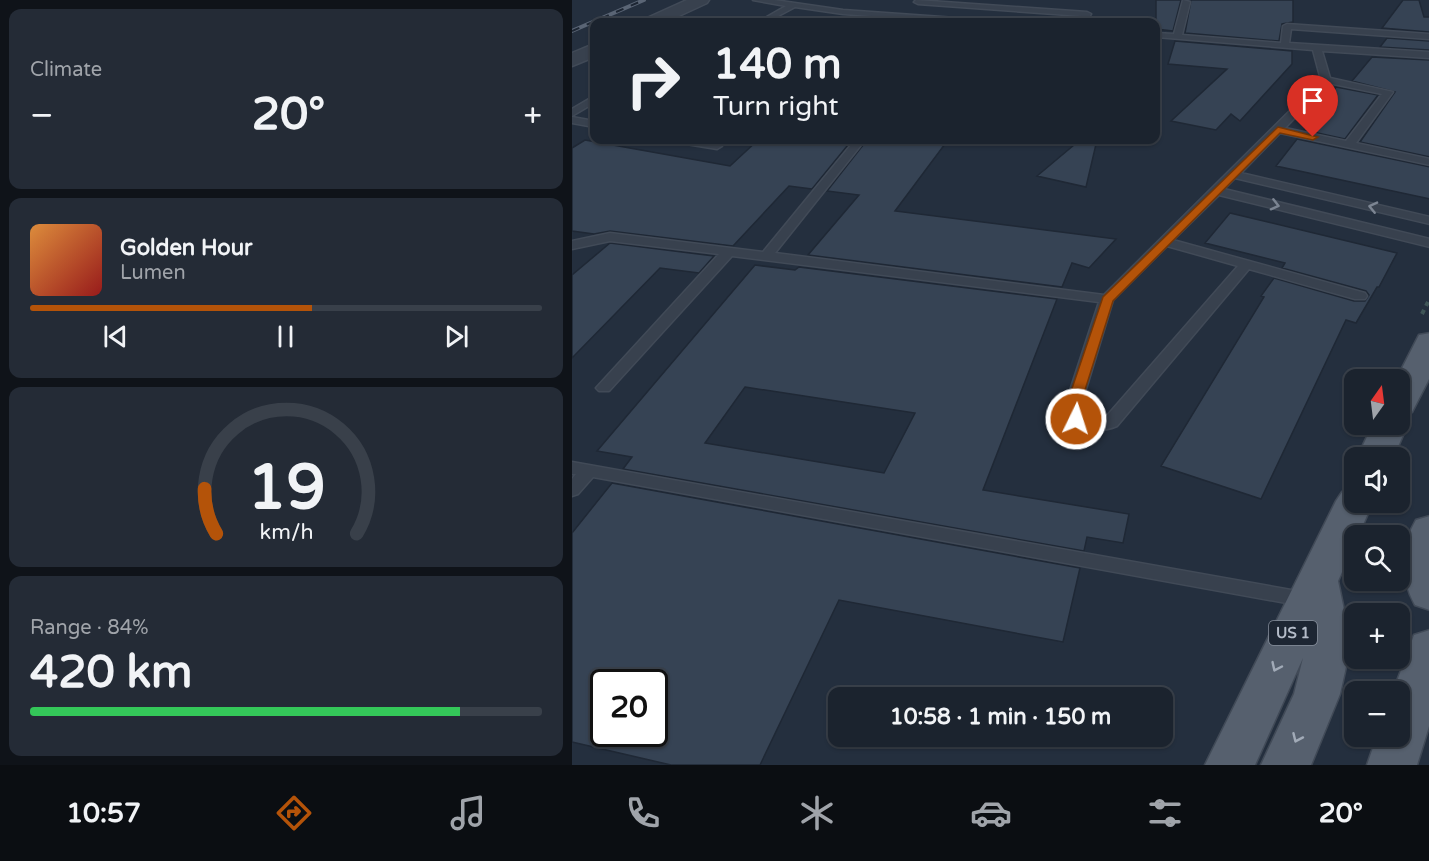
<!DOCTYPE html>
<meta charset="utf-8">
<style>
:root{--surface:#1b232e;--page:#242b36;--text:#f1f3f6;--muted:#a0a4aa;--line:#39404a;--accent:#b45309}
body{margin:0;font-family:"Varela Round",sans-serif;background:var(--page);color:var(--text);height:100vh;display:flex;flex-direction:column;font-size:22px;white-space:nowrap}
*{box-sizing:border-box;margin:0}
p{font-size:20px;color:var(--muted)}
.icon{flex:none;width:33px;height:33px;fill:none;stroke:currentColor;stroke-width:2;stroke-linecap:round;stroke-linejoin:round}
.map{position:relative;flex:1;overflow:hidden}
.details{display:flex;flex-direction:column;gap:9px;padding:9px;background:#0f1319;width:572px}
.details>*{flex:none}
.hud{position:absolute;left:18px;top:18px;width:570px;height:126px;border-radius:12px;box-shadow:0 2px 4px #0004,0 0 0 2px var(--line);background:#1b232e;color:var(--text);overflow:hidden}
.needle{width:39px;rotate:14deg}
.tools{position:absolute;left:772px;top:369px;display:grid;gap:12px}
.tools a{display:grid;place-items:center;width:66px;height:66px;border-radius:12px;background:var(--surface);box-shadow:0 2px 4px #0004,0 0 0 2px var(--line);font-size:30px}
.speed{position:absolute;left:18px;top:669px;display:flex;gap:12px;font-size:30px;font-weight:700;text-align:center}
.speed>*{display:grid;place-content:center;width:78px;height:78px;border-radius:50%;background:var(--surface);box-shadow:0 2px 4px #0004,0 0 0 2px var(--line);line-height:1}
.speed .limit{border:3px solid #111;border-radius:9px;background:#fff;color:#111}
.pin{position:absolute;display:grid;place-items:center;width:51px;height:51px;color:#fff;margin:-62px -26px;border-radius:50% 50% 50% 0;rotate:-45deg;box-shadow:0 0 6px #0007}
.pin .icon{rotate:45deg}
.me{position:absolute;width:66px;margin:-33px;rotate:4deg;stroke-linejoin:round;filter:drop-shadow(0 0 4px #0008)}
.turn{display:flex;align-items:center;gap:21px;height:126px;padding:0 24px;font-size:27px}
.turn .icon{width:78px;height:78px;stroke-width:2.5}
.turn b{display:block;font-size:42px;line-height:51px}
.big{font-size:45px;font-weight:800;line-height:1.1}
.details .widget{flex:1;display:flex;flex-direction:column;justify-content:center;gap:9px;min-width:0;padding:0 21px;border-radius:12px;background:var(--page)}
.details .dial{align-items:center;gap:0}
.dial svg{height:156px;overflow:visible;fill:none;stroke:var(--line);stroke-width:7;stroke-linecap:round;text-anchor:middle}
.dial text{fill:var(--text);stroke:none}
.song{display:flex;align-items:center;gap:18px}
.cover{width:72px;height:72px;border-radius:9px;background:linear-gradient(135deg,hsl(30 70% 55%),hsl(0 70% 35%))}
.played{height:6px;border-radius:3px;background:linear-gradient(90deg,var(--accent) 55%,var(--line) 55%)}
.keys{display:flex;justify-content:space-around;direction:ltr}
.heat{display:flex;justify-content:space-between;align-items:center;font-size:33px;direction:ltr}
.charge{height:9px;border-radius:4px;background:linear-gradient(90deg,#34c759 84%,var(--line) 0)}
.trip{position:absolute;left:256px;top:687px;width:345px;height:60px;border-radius:12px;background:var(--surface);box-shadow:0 2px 4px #0004,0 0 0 2px var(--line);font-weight:800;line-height:60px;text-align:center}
.tabs{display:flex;height:96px;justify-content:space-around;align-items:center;background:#0b0e12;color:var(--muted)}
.tabs .icon{width:42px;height:42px}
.tabs .on{color:var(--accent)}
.tabs b{font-size:27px;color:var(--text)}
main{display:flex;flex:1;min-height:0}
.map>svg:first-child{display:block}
.building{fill:#364354;stroke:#1f2835;stroke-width:1.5;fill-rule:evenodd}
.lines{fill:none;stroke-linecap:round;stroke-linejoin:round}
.service-casing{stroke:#414a57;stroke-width:3}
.tertiary-casing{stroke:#414a57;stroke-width:3}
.primary-casing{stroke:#414a57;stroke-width:3}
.path{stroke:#3f5557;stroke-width:4;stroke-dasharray:4.5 4.5;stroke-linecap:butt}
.service{fill:#38414e;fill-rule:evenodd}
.tertiary{fill:#38414e;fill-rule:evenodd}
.primary{fill:#56606e;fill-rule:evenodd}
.rail-casing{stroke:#5a6575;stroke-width:4}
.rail{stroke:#1d2633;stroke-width:2;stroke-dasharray:8;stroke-linecap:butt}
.oneway{stroke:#7c8592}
.oneway2{stroke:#a1aab7}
.route{fill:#b45309;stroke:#753606;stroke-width:1.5}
.labels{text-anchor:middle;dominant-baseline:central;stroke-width:6;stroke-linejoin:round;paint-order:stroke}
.shield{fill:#1d2633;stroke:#878f9c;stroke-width:1.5}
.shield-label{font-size:15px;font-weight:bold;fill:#b4bcc9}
</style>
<main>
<section class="details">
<div class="widget"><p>Climate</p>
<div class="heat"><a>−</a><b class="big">20°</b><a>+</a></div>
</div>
<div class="widget">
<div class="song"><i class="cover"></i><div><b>Golden Hour</b><p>Lumen</p></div></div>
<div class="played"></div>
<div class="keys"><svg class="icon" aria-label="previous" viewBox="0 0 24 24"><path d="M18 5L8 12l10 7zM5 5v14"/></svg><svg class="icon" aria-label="pause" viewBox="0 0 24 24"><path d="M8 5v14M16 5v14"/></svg><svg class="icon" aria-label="next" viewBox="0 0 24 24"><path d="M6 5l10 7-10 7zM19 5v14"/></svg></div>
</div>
<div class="widget dial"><svg viewBox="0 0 100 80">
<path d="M14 69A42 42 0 1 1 86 69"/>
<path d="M14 69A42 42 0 0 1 8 46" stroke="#b45309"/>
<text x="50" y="56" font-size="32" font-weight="700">19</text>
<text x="50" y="72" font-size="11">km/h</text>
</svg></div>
<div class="widget"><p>Range · 84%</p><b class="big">420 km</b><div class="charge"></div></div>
</section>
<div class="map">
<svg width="858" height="765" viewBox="0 0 858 765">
<rect width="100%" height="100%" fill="#242f3e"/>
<path class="building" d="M584,0H609L601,31L584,29Z
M619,0H721V22L710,24L707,41L613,33Z
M831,0H847L852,17H858V32L810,28Z
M815,38L858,41V50L808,47Z
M603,41L720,51V64L668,121L659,114L644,130L599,121L655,69L596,64Z
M800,57L858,60V157L788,142L823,92L780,81Z
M764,87L806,95L773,139L732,130Z
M725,139L858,167V199L704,166Z
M13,140L158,166L186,140H280L240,189L217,186L161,246L38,231L22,234L0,231V148Z
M295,140H376L323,211L544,239L517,268L500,263L490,287L236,255L287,195L255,191Z
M508,140H525L514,187L465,176Z
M658,213L825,253L807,287H805L784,323L774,320L689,499L589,466L692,297L689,296L702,278L782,301H793L797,295L794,291L710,268L713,263L633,243Z
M38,243L142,256L127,273L88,268L0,358V275Z
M183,265L223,270L227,267L485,299L411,490L557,514L551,543L515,537L512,551L51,469L60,457L25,451ZM173,387L343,413L312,473L133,443Z
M40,483L508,568L491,642L267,600L188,765H99L0,742V533ZM32,682H82V734H32Z"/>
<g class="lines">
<g class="service-casing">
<path id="service" d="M181,0H202L271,10L412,20L416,22H386L271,14L223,7L195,22H186L214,6Z
M344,0L515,12L519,14L514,22H506L510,16L346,4L342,2Z
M611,0L618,2L610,35L709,43L711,26L715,24L858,34V39L719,29L717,43L858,52V58L750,51L758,78L821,92L784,143L858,159V165L708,133L669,173L858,217V224L663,178L652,189L858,239V247L647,195L601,240L793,293L795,296L793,299H783L677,269L545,426C525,434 503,431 491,412L527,302L160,256L37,391H27L24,388L147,254L38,241L0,249V241L38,233L191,252L283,140H293L203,253L532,295L749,80L741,50L584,37V33L602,34ZM756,83L810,94L774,141L713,128ZM595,246L666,266L533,418L518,420L507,412L541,300Z
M22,96V103L0,116V109Z
M0,117L22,121V127L0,123Z
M103,140H124L150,146L145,149L108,143Z
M0,462L736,593L743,595L746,600L743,605L736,607L21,477L6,494L0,496V479L4,474H0Z"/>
</g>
<g class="tertiary-casing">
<path id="tertiary" d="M115,0H137L135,3L94,22H72L75,18Z
M22,44V57L0,66V53Z"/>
</g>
<g class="primary-casing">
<path id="primary" d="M858,333V377L840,412L828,415L836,424L821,458H785L801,424H828V380H824L847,335Z
M783,488V502H801L786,536H783V543L766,581L779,644L768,694L739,765H689L722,694L731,658L683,765H633L764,501L770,492Z
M858,516V610L843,605C828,578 828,547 844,520Z
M858,630V723L845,765H795L805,736H828V692H821L842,635Z"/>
</g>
<path class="path" d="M850,314L858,298"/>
<use href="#service" class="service"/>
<use href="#tertiary" class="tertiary"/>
<use href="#primary" class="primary"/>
<g class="rail-casing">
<path id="rail" d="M0,31L72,0"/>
</g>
<use href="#rail" class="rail"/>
</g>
<defs><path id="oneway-chevron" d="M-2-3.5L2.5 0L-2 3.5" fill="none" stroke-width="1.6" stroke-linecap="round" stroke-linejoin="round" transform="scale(1.5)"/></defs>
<g class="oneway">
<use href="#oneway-chevron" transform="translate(703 205) rotate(14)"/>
<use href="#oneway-chevron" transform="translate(801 207) rotate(-167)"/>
</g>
<g class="oneway2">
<use href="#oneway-chevron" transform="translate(704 667) rotate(115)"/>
<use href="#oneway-chevron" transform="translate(725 738) rotate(114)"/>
</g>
<path class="route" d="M706,127L746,137L741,140L708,133L541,301L506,412L511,419L509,422H498L492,412L531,297Z"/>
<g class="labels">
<rect class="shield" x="697" y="621" width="48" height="24" rx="4.5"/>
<g class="shield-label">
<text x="721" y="633">US 1</text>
</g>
</g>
</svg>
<div class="tools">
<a><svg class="needle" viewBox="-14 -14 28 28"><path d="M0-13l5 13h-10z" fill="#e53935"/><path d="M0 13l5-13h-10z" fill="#a0a4aa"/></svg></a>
<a><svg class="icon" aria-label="sound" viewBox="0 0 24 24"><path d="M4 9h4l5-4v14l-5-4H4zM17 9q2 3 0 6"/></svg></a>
<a><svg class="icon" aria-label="search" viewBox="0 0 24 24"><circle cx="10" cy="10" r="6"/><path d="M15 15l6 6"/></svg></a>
<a>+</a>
<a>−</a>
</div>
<div class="speed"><div class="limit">20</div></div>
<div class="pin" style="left:741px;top:137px;background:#d93025"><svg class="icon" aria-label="arrive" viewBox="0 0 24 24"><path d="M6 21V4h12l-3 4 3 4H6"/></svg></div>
<svg class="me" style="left:504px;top:419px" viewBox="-20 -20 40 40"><circle r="17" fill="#b45309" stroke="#fff" stroke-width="3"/><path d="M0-11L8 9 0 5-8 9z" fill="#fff"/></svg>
<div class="trip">10:58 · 1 min · 150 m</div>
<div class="hud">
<div class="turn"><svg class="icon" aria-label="right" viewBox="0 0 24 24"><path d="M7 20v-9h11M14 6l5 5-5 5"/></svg><div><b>140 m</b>Turn right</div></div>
</div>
</div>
</main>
<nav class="tabs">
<b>10:57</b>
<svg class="icon on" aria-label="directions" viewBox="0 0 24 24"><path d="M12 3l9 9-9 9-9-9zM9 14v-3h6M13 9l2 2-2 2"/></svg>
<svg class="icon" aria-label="music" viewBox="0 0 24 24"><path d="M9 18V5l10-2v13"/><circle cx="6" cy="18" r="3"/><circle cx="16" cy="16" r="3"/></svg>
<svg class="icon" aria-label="phone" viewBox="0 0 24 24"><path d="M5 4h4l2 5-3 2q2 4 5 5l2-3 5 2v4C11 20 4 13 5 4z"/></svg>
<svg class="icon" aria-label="climate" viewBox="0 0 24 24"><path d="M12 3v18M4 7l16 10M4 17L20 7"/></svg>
<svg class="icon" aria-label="car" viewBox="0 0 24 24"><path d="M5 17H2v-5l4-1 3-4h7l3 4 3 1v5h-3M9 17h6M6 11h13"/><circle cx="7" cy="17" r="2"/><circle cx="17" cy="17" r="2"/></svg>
<svg class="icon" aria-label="filters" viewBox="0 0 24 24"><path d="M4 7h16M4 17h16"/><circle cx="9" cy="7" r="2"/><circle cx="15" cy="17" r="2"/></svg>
<b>20°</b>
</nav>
